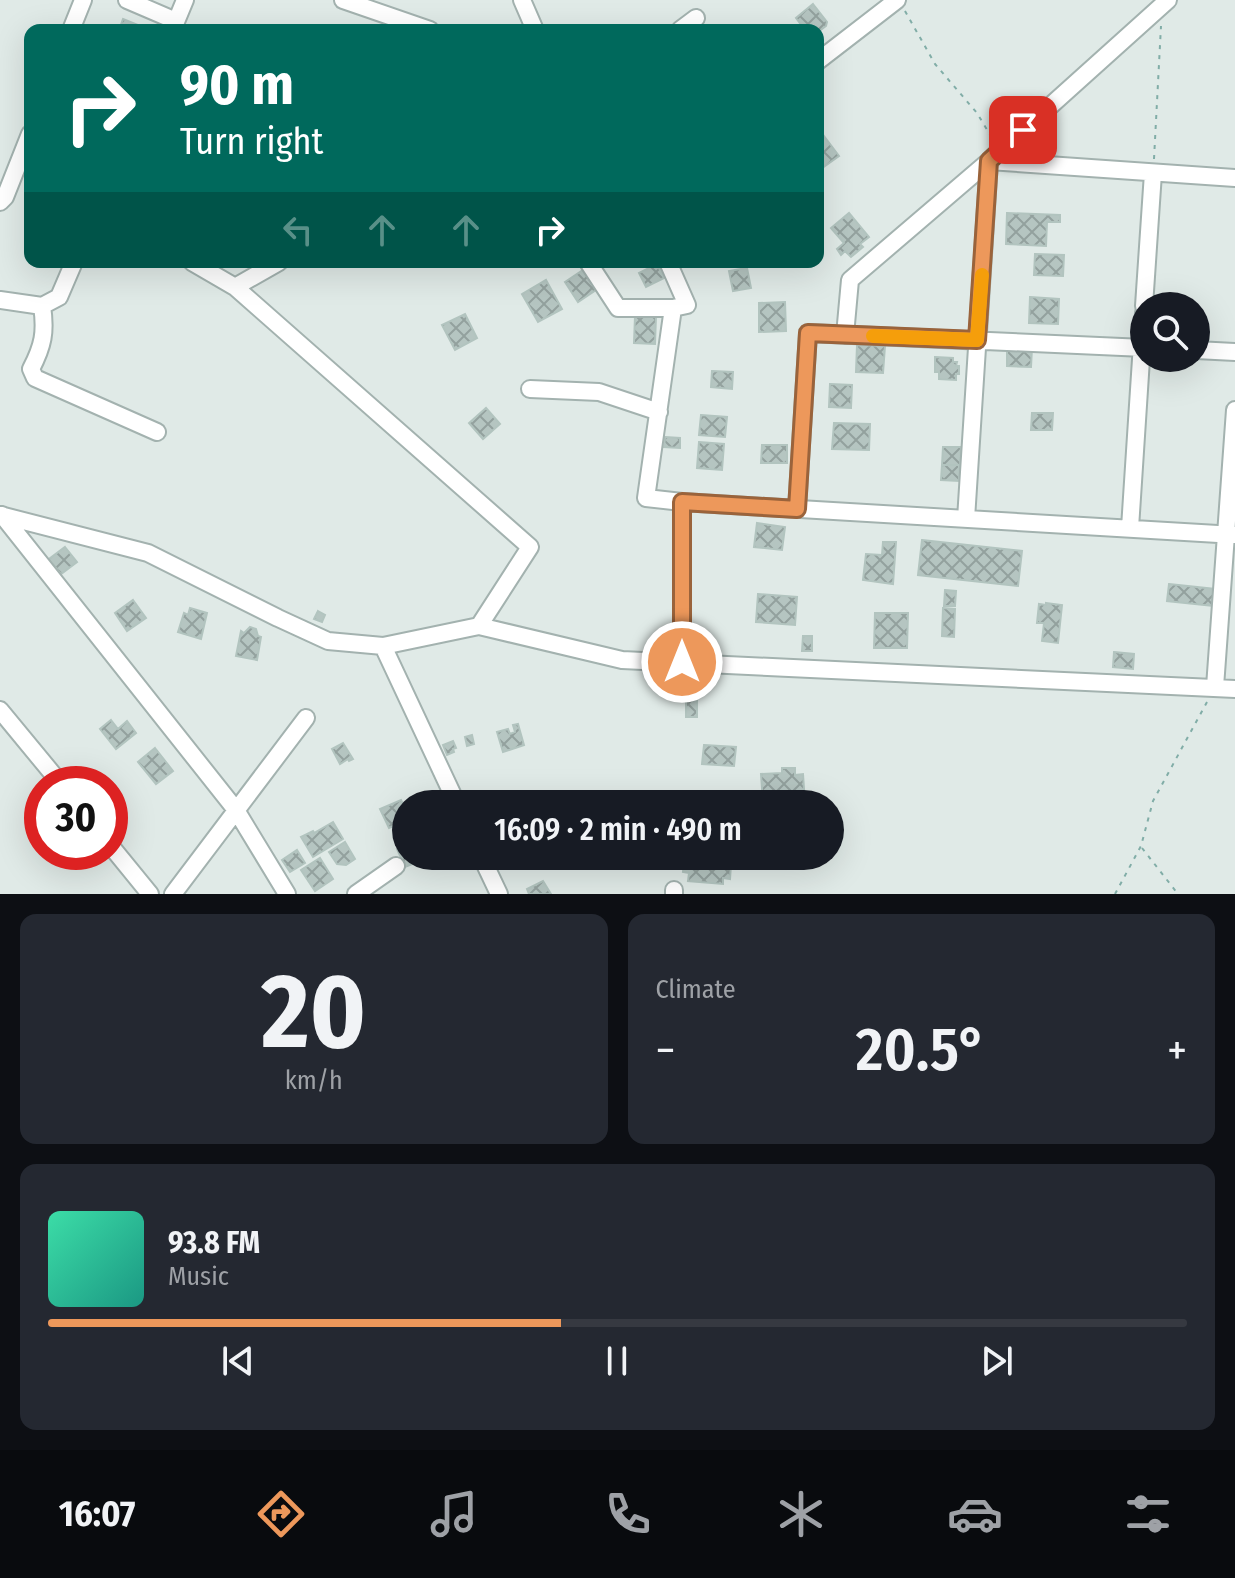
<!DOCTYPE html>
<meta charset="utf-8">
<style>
:root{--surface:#171b24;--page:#242831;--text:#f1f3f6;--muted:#9ea1a6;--line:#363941;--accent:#ed985b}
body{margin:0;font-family:"Fira Sans Condensed",sans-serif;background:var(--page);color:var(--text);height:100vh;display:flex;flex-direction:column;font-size:30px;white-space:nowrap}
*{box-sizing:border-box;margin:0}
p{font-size:26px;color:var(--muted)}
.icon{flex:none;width:44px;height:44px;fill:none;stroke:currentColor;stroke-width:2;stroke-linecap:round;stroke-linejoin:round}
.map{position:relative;height:894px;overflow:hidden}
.sheet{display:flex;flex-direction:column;gap:20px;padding:20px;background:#0d0f14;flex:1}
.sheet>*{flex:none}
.hud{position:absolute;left:24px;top:24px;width:800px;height:244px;border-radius:16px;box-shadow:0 8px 32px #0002;background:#00695c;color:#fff;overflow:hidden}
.fabs{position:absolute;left:1130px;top:292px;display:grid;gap:16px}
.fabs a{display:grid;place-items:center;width:80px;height:80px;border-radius:50%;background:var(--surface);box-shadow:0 8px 32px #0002;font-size:40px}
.speed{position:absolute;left:24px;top:766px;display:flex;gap:16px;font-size:40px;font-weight:700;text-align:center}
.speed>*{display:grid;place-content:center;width:104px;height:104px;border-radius:50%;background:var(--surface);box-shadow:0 8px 32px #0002;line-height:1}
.speed .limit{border:12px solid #d22;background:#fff;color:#111}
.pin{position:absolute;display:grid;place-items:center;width:68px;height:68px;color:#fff;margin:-34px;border-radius:16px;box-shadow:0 4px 12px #0006}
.me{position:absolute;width:88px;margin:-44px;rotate:0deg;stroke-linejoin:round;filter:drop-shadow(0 0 6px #0008)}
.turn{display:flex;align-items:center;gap:28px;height:168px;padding:0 24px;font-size:36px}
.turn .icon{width:104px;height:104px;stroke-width:2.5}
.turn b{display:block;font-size:56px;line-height:68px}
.lanes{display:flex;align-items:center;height:76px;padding:0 24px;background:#0003;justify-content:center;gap:40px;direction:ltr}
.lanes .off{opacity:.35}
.big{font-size:60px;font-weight:600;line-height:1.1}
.sheet .card{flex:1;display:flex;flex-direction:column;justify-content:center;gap:12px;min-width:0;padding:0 28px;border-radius:16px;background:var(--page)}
.sheet .dial{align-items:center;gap:0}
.dial b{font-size:104px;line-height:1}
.song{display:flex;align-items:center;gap:24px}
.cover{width:96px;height:96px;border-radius:12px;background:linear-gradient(135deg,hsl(160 70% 55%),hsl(170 70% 35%))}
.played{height:8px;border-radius:4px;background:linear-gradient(90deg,var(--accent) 45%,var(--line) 45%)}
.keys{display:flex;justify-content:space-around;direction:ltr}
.heat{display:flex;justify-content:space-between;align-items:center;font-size:44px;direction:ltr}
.sheet .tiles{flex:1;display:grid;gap:20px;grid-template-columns:1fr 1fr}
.card:last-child{grid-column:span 2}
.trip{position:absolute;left:392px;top:790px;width:452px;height:80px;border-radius:40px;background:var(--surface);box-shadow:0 8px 32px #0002;font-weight:600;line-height:80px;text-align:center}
.menu{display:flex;height:128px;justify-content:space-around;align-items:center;background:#090b0e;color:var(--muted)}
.menu .icon{width:56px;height:56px}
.menu .on{color:var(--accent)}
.menu b{font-size:36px;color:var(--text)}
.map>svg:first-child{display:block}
.building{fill:url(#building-cross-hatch);stroke:#b2c4bf;stroke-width:2}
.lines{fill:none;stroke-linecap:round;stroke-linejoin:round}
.minor-casing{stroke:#a3b2af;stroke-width:20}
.path{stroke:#81ada7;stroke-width:2;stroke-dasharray:4 6;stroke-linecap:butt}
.minor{stroke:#fff;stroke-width:16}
.route-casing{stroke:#9a633b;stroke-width:20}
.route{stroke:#ed985b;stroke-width:14}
.slow{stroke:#f59e0b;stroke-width:14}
</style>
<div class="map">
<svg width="1235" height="894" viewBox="0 0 1235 894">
<defs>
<pattern id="building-cross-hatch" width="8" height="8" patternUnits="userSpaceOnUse" patternTransform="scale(2)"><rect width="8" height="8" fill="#b5c5c1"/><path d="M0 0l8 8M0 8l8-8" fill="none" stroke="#93a19e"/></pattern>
</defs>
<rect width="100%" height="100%" fill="#e0eae7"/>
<path class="building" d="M813,4L827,22L826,26L818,32V30H805L796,18Z
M123,19L143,27L142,30H119Z
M821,132L839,156L818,171V134Z
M849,213L869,237L860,244L863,247L851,257L845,251L841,255L837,249L844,243L831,228Z
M1007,213L1060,215V222H1047L1046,246L1006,244Z
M1035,254L1064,255L1063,276L1034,275Z
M657,264L664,278L646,287L639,273Z
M586,268L599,288L578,302L565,282Z
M747,268L751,288L733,291L729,271Z
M546,280L562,309L538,322L522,294Z
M1030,297L1059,299L1058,324L1029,323Z
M785,302L786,331L759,332V303Z
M465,314L477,338L455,350L442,325Z
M635,316H656L655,344L634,343Z
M857,345L885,346L883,373L856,372Z
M1007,347L1032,348L1031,367L1007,366Z
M935,357L953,358V362H957L956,366H959V374H956V380L939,379V372H935Z
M712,371L733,372L732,389L711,387Z
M830,384L852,385L851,408L829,407Z
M486,408L500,424L483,439L469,423Z
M1032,413H1053L1052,430H1031Z
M701,415L727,417L725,437L699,435Z
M834,423L870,424L869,450L832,449Z
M665,437L680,438V448L664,447Z
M699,442L724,444L722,470L697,468Z
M762,445H787V463H761Z
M943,447H961L960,465H942Z
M942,465H959V481L941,480Z
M757,523L785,527L782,550L754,547Z
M922,540L1022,551L1018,586L918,575Z
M883,542H896L893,584L863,580L866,554L882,555Z
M65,547L77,562L61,574L49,559Z
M1169,584L1215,589L1213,606L1167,601Z
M945,590L956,591L955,606H944Z
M758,594L797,597L795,625L756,622Z
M133,600L146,618L127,631L115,613Z
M1046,603L1062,605L1058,643L1042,641L1044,623H1037L1039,604L1046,605Z
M190,608L207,613L201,639L178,632L184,613L188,615Z
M943,608L955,609L954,637L942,636Z
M318,611L325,615L322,622L314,619Z
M875,613H908L907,648H874Z
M250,627L256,629L258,636L261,637L257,660L236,656L241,631L244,633Z
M803,636H812V651H802Z
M1114,652L1134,654L1133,669L1113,667Z
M675,670H693L691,678H694V688H697V717H686V684H675Z
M111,720L118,729L127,721L136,733L116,749L100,729Z
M518,724L524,745L503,752L497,732L508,729L510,734L515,732L513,725Z
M472,735L474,744L467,746L465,737Z
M453,741L456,748L453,749L454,752L447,755L443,745Z
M343,743L353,759L349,761L348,759L340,764L332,749Z
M704,745L736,747L734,766L702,764Z
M155,748L173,771L156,784L138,762Z
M782,768H795V775L803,774L805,804H763L761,774L782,773Z
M401,800L406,811V821L389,828L380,809Z
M333,822L343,839L313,857L301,837L313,831L314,833Z
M345,842L355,859L346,865L337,864L329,852Z
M406,845V856H423L425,859L405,867L397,849Z
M297,850L305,863L290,872L282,860Z
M692,856H727L726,865H731L730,879L723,878V884L688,881L689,873L683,872L684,861L691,862Z
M320,858L333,879L315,891L301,870Z
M543,881L551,894H529L527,889Z"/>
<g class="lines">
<g class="minor-casing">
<path id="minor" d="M127,0L176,21
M343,0L430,30
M522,0L535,30
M173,29L185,0
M71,30L83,0
M680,30L696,18
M818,61L897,0
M0,202L5,197L30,134
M192,262L235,287L530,547L479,626
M588,262L618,308H673
M668,262L687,305L673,308L646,498L682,502L1235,535
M235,287L279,262
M0,300L42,306L59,297L74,262
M42,306C46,332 43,346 31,369L35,378L157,432
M1144,306L1153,173
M845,335L850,280L989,161L1168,0
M1196,350L1235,352
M530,389L599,392L659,412
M682,502V662
M797,509L808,333L1144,348
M0,515L148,553L278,618L328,641L383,646L479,626L622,660L1235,689
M2,515L236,810L287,894
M966,519L989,161L1235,178
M1130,528L1144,313
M383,646L457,804
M1215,687L1235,410
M0,710L61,784
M110,845L150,894
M481,856L499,894
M674,890V894
M173,894L306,718
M356,894L396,866"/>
</g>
<path class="path" d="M905,11L935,64L977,113L992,138
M1154,159L1161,26
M1142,848L1178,894
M1115,894L1141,846L1153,801L1207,702"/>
<use href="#minor" class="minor"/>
</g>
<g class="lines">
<g class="route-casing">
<path id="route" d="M682,662V502L797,509L808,333L977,340L989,161L1023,130"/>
</g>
<use href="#route" class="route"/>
<path class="slow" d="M873,336L977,340L982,275"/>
</g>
</svg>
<div class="fabs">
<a><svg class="icon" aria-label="search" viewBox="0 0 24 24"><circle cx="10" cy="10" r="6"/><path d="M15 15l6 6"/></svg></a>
</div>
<div class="speed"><div class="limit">30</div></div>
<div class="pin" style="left:1023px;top:130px;background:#d93025"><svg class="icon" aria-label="arrive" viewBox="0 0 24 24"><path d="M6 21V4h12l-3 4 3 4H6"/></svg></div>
<svg class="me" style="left:682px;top:662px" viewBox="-20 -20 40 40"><circle r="17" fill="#ed985b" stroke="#fff" stroke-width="3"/><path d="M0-11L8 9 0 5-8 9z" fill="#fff"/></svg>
<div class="trip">16:09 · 2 min · 490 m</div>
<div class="hud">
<div class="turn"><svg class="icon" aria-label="right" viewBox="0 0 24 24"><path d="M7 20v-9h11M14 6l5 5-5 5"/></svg><div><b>90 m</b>Turn right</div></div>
<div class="lanes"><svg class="icon off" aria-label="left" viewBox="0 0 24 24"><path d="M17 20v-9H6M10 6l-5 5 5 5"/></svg><svg class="icon off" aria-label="ahead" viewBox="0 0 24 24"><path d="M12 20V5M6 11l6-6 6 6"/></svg><svg class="icon off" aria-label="ahead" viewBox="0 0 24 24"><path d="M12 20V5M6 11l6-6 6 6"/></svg><svg class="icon" aria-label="right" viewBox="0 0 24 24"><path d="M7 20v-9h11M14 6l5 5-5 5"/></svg></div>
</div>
</div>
<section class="sheet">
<div class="tiles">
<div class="card dial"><b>20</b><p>km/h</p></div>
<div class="card"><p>Climate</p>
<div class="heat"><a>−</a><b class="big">20.5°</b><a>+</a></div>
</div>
<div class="card">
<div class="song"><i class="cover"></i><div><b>93.8 FM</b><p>Music</p></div></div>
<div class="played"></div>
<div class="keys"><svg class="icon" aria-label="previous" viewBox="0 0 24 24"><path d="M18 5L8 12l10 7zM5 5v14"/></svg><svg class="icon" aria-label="pause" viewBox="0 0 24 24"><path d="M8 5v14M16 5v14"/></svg><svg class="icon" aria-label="next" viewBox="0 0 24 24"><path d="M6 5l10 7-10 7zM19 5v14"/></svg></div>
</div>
</div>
</section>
<nav class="menu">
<b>16:07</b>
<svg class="icon on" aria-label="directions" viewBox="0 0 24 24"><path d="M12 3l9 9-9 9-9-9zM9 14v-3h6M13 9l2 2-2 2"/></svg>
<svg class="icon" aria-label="music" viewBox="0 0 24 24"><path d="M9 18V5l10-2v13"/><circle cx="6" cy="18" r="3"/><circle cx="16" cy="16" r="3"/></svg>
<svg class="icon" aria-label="phone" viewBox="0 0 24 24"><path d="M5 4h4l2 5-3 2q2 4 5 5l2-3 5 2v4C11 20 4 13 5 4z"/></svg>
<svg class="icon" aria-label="climate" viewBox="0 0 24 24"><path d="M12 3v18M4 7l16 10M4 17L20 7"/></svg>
<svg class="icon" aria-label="car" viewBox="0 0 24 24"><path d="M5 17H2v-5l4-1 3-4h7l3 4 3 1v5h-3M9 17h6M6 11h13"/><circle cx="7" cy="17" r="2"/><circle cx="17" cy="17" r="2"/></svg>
<svg class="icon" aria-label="filters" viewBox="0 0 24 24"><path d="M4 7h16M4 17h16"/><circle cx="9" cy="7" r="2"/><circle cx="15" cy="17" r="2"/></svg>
</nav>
